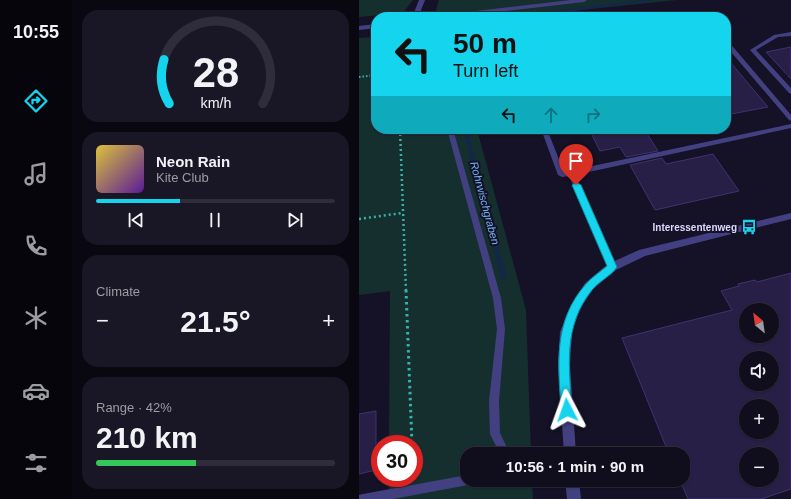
<!DOCTYPE html>
<meta charset="utf-8">
<style>
:root{--surface:#100d1c;--page:#191625;--text:#f1f3f6;--muted:#9c9ca3;--line:#302d3b;--accent:#14d5ed}
body{margin:0;font-family:Helvetica,sans-serif;background:var(--page);color:var(--text);height:100vh;display:flex;flex-direction:column;font-size:15px;white-space:nowrap}
*{box-sizing:border-box;margin:0}
p{font-size:13px;color:var(--muted)}
.icon{flex:none;width:22px;height:22px;fill:none;stroke:currentColor;stroke-width:2;stroke-linecap:round;stroke-linejoin:round}
.map{position:relative;flex:1;overflow:hidden}
.details{display:flex;flex-direction:column;gap:10px;padding:10px;background:#09070f;width:287px}
.details>*{flex:none}
.hud{position:absolute;left:12px;top:12px;width:360px;height:122px;border-radius:16px;box-shadow:0 1px 3px #0004,0 0 0 1px var(--line);background:#14d5ed;color:#111;overflow:hidden}
.needle{width:26px;rotate:331deg}
.buttons{position:absolute;left:380px;top:303px;display:grid;gap:8px}
.buttons a{display:grid;place-items:center;width:40px;height:40px;border-radius:50%;background:var(--surface);box-shadow:0 1px 3px #0004,0 0 0 1px var(--line);font-size:20px}
.speed{position:absolute;left:12px;top:435px;display:flex;gap:8px;font-size:20px;font-weight:700;text-align:center}
.speed>*{display:grid;place-content:center;width:52px;height:52px;border-radius:50%;background:var(--surface);box-shadow:0 1px 3px #0004,0 0 0 1px var(--line);line-height:1}
.speed .limit{border:6px solid #d22;background:#fff;color:#111}
.pin{position:absolute;display:grid;place-items:center;width:34px;height:34px;color:#fff;margin:-41px -17px;border-radius:50% 50% 50% 0;rotate:-45deg;box-shadow:0 0 4px #0007}
.pin .icon{rotate:45deg}
.me{position:absolute;width:44px;margin:-22px;rotate:356deg;stroke-linejoin:round;filter:drop-shadow(0 0 3px #0008)}
.turn{display:flex;align-items:center;gap:14px;height:84px;padding:0 16px;font-size:18px}
.turn .icon{width:52px;height:52px;stroke-width:2.5}
.turn b{display:block;font-size:28px;line-height:34px}
.lanes{display:flex;align-items:center;height:38px;padding:0 16px;background:#0003;justify-content:center;gap:20px;direction:ltr}
.lanes .off{opacity:.35}
.big{font-size:30px;font-weight:800;line-height:1.1}
.details .card{flex:1;display:flex;flex-direction:column;justify-content:center;gap:6px;min-width:0;padding:0 14px;border-radius:16px;background:var(--page)}
.details .dial{align-items:center;gap:0}
.dial svg{height:104px;overflow:visible;fill:none;stroke:var(--line);stroke-width:7;stroke-linecap:round;text-anchor:middle}
.dial text{fill:var(--text);stroke:none}
.song{display:flex;align-items:center;gap:12px}
.cover{width:48px;height:48px;border-radius:6px;background:linear-gradient(135deg,hsl(50 70% 55%),hsl(270 70% 35%))}
.played{height:4px;border-radius:2px;background:linear-gradient(90deg,var(--accent) 35%,var(--line) 35%)}
.keys{display:flex;justify-content:space-around;direction:ltr}
.heat{display:flex;justify-content:space-between;align-items:center;font-size:22px;direction:ltr}
.charge{height:6px;border-radius:3px;background:linear-gradient(90deg,#34c759 42%,var(--line) 0)}
.trip{position:absolute;left:101px;top:447px;width:230px;height:40px;border-radius:16px;background:var(--surface);box-shadow:0 1px 3px #0004,0 0 0 1px var(--line);font-weight:800;line-height:40px;text-align:center}
main{display:flex;flex:1;min-height:0}
.tabs{display:flex;flex-direction:column;width:72px;justify-content:space-around;align-items:center;background:#06050b;color:var(--muted)}
.tabs .icon{width:28px;height:28px}
.tabs .on{color:var(--accent)}
.tabs b{font-size:18px;color:var(--text)}
.map>svg:first-child{display:block}
.green{fill:#152f2f}
.lines{fill:none;stroke-linecap:round;stroke-linejoin:round}
.stream{fill:#132749;fill-rule:evenodd}
.building{fill:#271f45;stroke:#3f3370;fill-rule:evenodd}
.path-far2{stroke:#39b0aa;stroke-width:2;stroke-dasharray:1.5 2;stroke-linecap:butt}
.path-far1{stroke:#39b0aa;stroke-width:2.5;stroke-dasharray:2 3;stroke-linecap:butt}
.path{stroke:#39b0aa;stroke-width:3;stroke-dasharray:2.5 3.5;stroke-linecap:butt}
.lane{fill:#434081;fill-rule:evenodd}
.street{fill:#434081;fill-rule:evenodd}
.route{fill:#14d5ed;stroke:#0d8a9a}
.labels{text-anchor:middle;dominant-baseline:central;stroke-width:4;stroke-linejoin:round;paint-order:stroke}
.poi-label{font-size:10px;font-weight:bold;fill:#ded9fc;stroke:#151126;text-anchor:end}
.water-label{font-size:11px;font-style:italic;fill:#6fb5f4;stroke:#151126}
</style>
<main>
<nav class="tabs">
<b>10:55</b>
<svg class="icon on" aria-label="directions" viewBox="0 0 24 24"><path d="M12 3l9 9-9 9-9-9zM9 14v-3h6M13 9l2 2-2 2"/></svg>
<svg class="icon" aria-label="music" viewBox="0 0 24 24"><path d="M9 18V5l10-2v13"/><circle cx="6" cy="18" r="3"/><circle cx="16" cy="16" r="3"/></svg>
<svg class="icon" aria-label="phone" viewBox="0 0 24 24"><path d="M5 4h4l2 5-3 2q2 4 5 5l2-3 5 2v4C11 20 4 13 5 4z"/></svg>
<svg class="icon" aria-label="climate" viewBox="0 0 24 24"><path d="M12 3v18M4 7l16 10M4 17L20 7"/></svg>
<svg class="icon" aria-label="car" viewBox="0 0 24 24"><path d="M5 17H2v-5l4-1 3-4h7l3 4 3 1v5h-3M9 17h6M6 11h13"/><circle cx="7" cy="17" r="2"/><circle cx="17" cy="17" r="2"/></svg>
<svg class="icon" aria-label="filters" viewBox="0 0 24 24"><path d="M4 7h16M4 17h16"/><circle cx="9" cy="7" r="2"/><circle cx="15" cy="17" r="2"/></svg>
</nav>
<section class="details">
<div class="card dial"><svg viewBox="0 0 100 80">
<path d="M14 69A42 42 0 1 1 86 69"/>
<path d="M14 69A42 42 0 0 1 10 35" stroke="#14d5ed"/>
<text x="50" y="56" font-size="32" font-weight="700">28</text>
<text x="50" y="72" font-size="11">km/h</text>
</svg></div>
<div class="card">
<div class="song"><i class="cover"></i><div><b>Neon Rain</b><p>Kite Club</p></div></div>
<div class="played"></div>
<div class="keys"><svg class="icon" aria-label="previous" viewBox="0 0 24 24"><path d="M18 5L8 12l10 7zM5 5v14"/></svg><svg class="icon" aria-label="pause" viewBox="0 0 24 24"><path d="M8 5v14M16 5v14"/></svg><svg class="icon" aria-label="next" viewBox="0 0 24 24"><path d="M6 5l10 7-10 7zM19 5v14"/></svg></div>
</div>
<div class="card"><p>Climate</p>
<div class="heat"><a>−</a><b class="big">21.5°</b><a>+</a></div>
</div>
<div class="card"><p>Range · 42%</p><b class="big">210 km</b><div class="charge"></div></div>
</section>
<div class="map">
<svg width="432" height="499" viewBox="0 0 432 499">
<rect width="100%" height="100%" fill="#151126"/>
<path class="green" d="M0,0H54L44,13L71,17H41L43,13L0,17Z
M80,0H318L154,17H75Z
M17,37V129H118L167,310L172,454H108V480H173L174,499H30V478H55V444H30L31,291L0,295V38Z"/>
<g class="lines">
<path class="stream" d="M281,0H293L291,1C238,8 184,17 130,17L132,16L200,10Z
M104,129H108L148,277L147,279H143L142,277Z"/>
</g>
<path class="building" d="M432,47V79L407,52Z
M367,57L409,107L367,115Z
M230,129H285L299,151L267,157L261,147L241,151Z
M354,154L380,191L296,210L271,165L303,158L307,164Z
M432,273V489L402,499H329L321,480H324V454H310L263,338L373,310L362,291L380,286L379,284L396,280L398,282ZM387,310H413V336H387ZM387,358H413V384H387ZM387,406H413V432H387ZM387,454H413V480H387Z
M17,411V470L0,474V414Z"/>
<g class="lines">
<path class="path-far2" d="M0,77L17,75"/>
<path class="path-far1" d="M41,129L47,291
M0,219L43,213"/>
<path class="path" d="M47,290L53,444"/>
<path class="lane" d="M60,0H66L62,10L63,17H57L56,10Z
M212,0H228L225,2L96,17H80L83,15Z
M345,15L348,16L349,17H342Z
M17,24V28L0,30V26Z
M432,32V36L419,37L397,50L432,88V94L430,93L391,50L415,35Z
M367,40L369,41L432,115V121L430,120L367,46Z
M432,124V128L216,175L257,267L256,269H250L249,267L210,176L203,177L199,175L182,129H188L205,172Z
M88,129H94L142,298L146,329L140,401L141,433L151,454H141L131,434L130,401L138,329L134,298Z
M108,475V480H114L113,484L109,485L34,499H0V495L4,494Z"/>
<path class="street" d="M432,213V219L286,256L257,270L234,289L221,309L213,332L211,365L217,454H205L199,365L201,332L212,305L226,283L249,264L280,250Z
M206,480H220L222,499H208Z"/>
</g>
<path class="route" d="M217,182L222,185L258,267C252,276 240,281 233,290C204,326 210,366 213,410L212,413L208,415L204,413L202,410C199,364 194,321 227,284C233,277 241,272 248,266L213,185Z"/>
<defs>
<g id="bus-bare" transform="scale(1.2)"><path d="M-5-6H5V4H4V6H2V4H-2V6H-4V4H-5ZM-3.5-4V0h7V-4ZM-3.5 1.2v1.5H-2V1.2ZM2 1.2v1.5H3.5V1.2Z" fill="#14d5ed" stroke="#151126" stroke-width="2.5" paint-order="stroke"/></g>
</defs>
<g fill-rule="evenodd">
<use href="#bus-bare" x="390" y="227"/>
</g>
<g class="labels">
<g class="poi-label">
<text x="378" y="227">Interessentenweg</text>
</g>
<g class="water-label">
<text transform="translate(126 203) rotate(75)">Rohrwischgraben</text>
</g>
</g>
</svg>
<div class="buttons">
<a><svg class="needle" viewBox="-14 -14 28 28"><path d="M0-13l5 13h-10z" fill="#e53935"/><path d="M0 13l5-13h-10z" fill="#9c9ca3"/></svg></a>
<a><svg class="icon" aria-label="sound" viewBox="0 0 24 24"><path d="M4 9h4l5-4v14l-5-4H4zM17 9q2 3 0 6"/></svg></a>
<a>+</a>
<a>−</a>
</div>
<div class="speed"><div class="limit">30</div></div>
<div class="pin" style="left:217px;top:185px;background:#d93025"><svg class="icon" aria-label="arrive" viewBox="0 0 24 24"><path d="M6 21V4h12l-3 4 3 4H6"/></svg></div>
<svg class="me" style="left:208px;top:410px" viewBox="-20 -20 40 40"><path d="M0-17L14 15 0 8-14 15z" fill="#14d5ed" stroke="#fff" stroke-width="4"/></svg>
<div class="trip">10:56 · 1 min · 90 m</div>
<div class="hud">
<div class="turn"><svg class="icon" aria-label="left" viewBox="0 0 24 24"><path d="M17 20v-9H6M10 6l-5 5 5 5"/></svg><div><b>50 m</b>Turn left</div></div>
<div class="lanes"><svg class="icon" aria-label="left" viewBox="0 0 24 24"><path d="M17 20v-9H6M10 6l-5 5 5 5"/></svg><svg class="icon off" aria-label="ahead" viewBox="0 0 24 24"><path d="M12 20V5M6 11l6-6 6 6"/></svg><svg class="icon off" aria-label="right" viewBox="0 0 24 24"><path d="M7 20v-9h11M14 6l5 5-5 5"/></svg></div>
</div>
</div>
</main>
